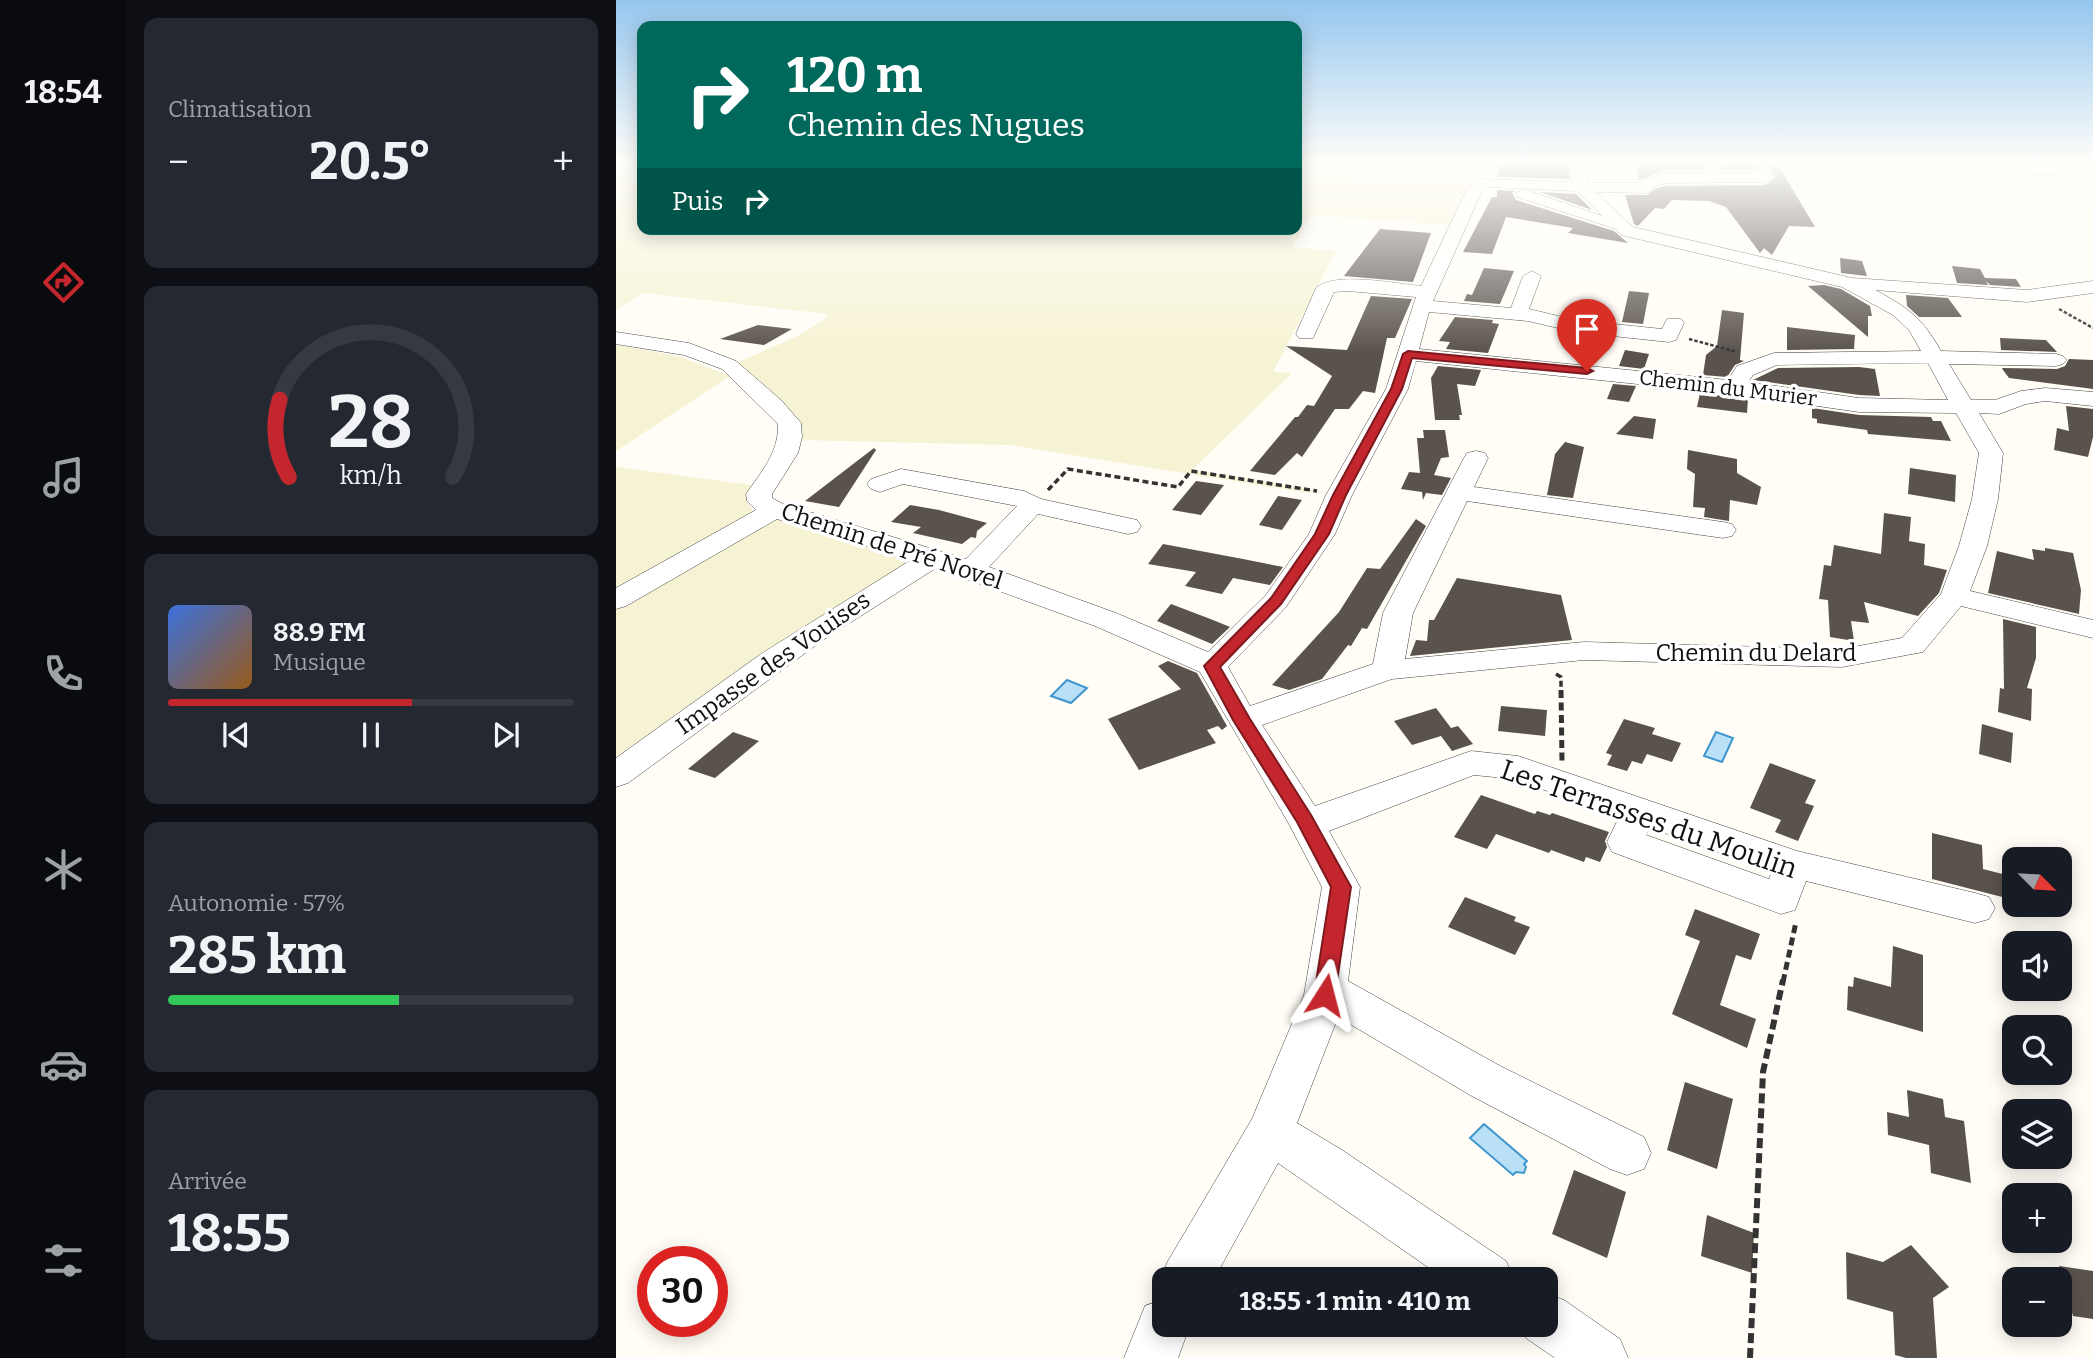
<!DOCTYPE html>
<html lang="fr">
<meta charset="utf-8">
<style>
:root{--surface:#171b24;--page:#242831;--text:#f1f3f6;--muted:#9ea1a6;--line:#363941;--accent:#c4262e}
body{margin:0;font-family:Bitter,serif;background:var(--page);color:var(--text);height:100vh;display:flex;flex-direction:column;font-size:26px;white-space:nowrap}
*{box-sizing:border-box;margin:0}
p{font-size:23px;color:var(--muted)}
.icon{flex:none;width:38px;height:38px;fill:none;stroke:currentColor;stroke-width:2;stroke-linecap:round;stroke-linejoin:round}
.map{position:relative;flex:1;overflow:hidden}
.sheet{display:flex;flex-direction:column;gap:18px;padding:18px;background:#0d0f14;width:490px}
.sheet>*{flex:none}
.hud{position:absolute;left:21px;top:21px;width:665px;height:214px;border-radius:14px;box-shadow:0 4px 18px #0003;background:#00695c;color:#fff;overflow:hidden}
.needle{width:46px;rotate:114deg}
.tools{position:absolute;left:1386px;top:847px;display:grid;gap:14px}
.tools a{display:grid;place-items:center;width:70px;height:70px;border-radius:14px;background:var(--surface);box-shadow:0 4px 18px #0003;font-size:35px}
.speed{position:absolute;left:21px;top:1246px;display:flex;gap:14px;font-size:35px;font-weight:700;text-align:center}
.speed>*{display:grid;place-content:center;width:91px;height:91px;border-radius:50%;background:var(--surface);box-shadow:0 4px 18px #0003;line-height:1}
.speed .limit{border:10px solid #d22;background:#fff;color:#111}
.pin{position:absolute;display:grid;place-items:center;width:60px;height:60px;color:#fff;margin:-72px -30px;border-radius:50% 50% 50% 0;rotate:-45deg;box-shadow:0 0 7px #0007}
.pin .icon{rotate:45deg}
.me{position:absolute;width:77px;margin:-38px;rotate:9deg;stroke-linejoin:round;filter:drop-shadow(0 0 5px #0008)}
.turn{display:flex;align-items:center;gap:24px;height:147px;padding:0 35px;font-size:32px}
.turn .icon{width:91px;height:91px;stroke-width:2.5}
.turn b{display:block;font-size:49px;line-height:60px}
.then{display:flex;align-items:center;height:66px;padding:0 35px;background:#0003;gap:14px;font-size:26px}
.big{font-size:52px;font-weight:700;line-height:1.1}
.sheet .widget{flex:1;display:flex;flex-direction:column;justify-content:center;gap:10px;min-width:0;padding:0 24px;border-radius:14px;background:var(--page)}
.sheet .dial{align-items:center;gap:0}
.dial svg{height:182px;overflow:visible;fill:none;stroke:var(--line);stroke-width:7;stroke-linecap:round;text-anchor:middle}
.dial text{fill:var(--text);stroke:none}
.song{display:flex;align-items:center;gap:21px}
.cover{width:84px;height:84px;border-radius:10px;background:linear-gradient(135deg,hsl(220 70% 55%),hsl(30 70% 35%))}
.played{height:7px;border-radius:4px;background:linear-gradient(90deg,var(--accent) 60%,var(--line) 60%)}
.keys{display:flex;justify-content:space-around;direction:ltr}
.heat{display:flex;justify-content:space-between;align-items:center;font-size:38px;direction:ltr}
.charge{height:10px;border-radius:5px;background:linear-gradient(90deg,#34c759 57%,var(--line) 0)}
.trip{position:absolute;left:536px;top:1267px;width:406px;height:70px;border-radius:14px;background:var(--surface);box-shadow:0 4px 18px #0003;font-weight:700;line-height:70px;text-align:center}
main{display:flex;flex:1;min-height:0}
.dock{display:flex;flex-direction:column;width:126px;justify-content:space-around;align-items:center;background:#090b0e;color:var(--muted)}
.dock .icon{width:49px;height:49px}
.dock .selected{color:var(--accent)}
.dock b{font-size:32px;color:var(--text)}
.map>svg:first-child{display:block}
.farmland{fill:#f6f3d4}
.water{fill:#b9e0f7;stroke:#3f96cf;stroke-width:2}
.building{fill:#5a524d}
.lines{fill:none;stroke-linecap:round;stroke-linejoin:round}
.minor-casing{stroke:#444;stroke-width:1}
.path-far3{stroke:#333;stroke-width:2.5;stroke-dasharray:3.5 2;stroke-linecap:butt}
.path-far2{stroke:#333;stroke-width:3.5;stroke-dasharray:6 3.5;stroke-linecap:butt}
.path-far1{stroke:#333;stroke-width:5;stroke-dasharray:8 4.5;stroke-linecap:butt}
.path{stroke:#333;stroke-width:6;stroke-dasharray:10 5;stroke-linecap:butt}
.minor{fill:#fff;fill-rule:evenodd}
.route{fill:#c4262e;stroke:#7f191e;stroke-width:2}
.labels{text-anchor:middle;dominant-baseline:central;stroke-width:7;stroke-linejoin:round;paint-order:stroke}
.far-street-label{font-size:21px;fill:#111;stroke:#fff}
.street-label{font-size:24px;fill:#111;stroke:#fff}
.near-street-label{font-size:28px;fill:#111;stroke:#fff}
</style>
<main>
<nav class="dock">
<b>18:54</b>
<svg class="icon selected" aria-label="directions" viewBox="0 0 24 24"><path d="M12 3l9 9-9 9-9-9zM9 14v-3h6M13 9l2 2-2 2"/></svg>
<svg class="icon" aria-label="music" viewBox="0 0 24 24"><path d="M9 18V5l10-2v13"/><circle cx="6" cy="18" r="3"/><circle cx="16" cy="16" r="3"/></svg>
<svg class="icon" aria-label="phone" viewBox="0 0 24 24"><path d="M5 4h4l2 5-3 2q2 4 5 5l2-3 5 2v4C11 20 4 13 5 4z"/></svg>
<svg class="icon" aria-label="climate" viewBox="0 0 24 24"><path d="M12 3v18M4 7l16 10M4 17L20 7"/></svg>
<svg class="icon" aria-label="car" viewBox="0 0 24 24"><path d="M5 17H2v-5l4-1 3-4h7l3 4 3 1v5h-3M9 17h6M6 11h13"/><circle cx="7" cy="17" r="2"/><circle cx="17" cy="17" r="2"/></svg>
<svg class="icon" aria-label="filters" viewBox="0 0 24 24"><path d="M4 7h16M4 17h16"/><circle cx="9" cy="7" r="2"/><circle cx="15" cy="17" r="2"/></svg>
</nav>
<section class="sheet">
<div class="widget"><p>Climatisation</p>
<div class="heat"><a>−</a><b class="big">20.5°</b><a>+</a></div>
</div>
<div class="widget dial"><svg viewBox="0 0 100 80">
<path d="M14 69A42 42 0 1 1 86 69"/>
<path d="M14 69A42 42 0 0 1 10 35" stroke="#c4262e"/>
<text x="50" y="56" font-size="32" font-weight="700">28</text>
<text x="50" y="72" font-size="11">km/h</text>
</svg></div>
<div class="widget">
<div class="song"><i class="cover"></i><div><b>88.9 FM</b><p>Musique</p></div></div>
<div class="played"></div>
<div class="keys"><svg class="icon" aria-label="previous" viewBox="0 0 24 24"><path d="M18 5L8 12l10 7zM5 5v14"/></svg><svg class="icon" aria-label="pause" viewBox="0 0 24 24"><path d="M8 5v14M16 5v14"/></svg><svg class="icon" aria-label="next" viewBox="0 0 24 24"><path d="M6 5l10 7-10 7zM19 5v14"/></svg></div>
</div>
<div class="widget"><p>Autonomie · 57%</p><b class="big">285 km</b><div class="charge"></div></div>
<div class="widget"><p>Arrivée</p><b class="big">18:55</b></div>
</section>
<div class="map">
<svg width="1477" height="1358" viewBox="0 0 1477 1358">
<rect width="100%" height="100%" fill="#fffdf5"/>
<path class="farmland" d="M0,163H26V229H681V163H731L735,179L863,180L835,225L695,215L676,247L720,251L657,372L676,373L576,470L714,493L686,492L393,445L185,440L180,421L118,364L182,336L208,320L211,314L27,293L0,310Z
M0,345L62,356L114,376L0,451Z
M0,467L135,485L132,503L138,512L290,559L289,564L0,770Z"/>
<path class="water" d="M451,680L471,688L455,703L435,696Z
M1100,732L1117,738L1106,762L1088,756Z
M868,1124L911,1161L908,1164L910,1167L908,1173L900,1172L897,1175L854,1138Z"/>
<path class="building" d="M883,163H952L954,179L882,177Z
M1021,163H1086L1090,170H1050L1023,180Z
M1109,163H1161L1199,227L1173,226L1156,255L1148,248L1144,253L1110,207L1093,201L1056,200L1048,209L1039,208L1022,226L1018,224L1009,195H1031L1040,188L1051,186L1149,185L1159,178L1153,163L1141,164L1139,170H1104Z
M881,190L899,191L896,193L900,200L998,231L1012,243L952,233L957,228L890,217L876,254L847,252L876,197H881Z
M924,192L960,194L976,210Z
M764,229L815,233L797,282L728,276Z
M1224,258L1246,261L1251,276L1225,273Z
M1336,266L1364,269L1369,278L1400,279L1405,287L1374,285L1370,281L1372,285L1341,283Z
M868,268L898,271L884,304L848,301L851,294L856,295Z
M1208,285L1225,289L1254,306L1256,316H1252V337L1192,286Z
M1013,291L1033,293L1027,324L1006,322Z
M1290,295L1332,298L1346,317H1303L1291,306Z
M755,296L796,299L779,338H771L759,393L747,391L733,409H719L686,457L681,453L659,475L634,471L679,417H682L691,405L698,406L716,376L670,346L731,350Z
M1106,310L1128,313L1124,360L1128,361L1119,365L1111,377L1087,375L1090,355L1101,346Z
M839,317L877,320L876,323L883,324L872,353L830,349L834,342L823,341Z
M142,325L176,329L148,345L104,339Z
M1171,327L1239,335L1238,349L1171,350Z
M1384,338L1430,340L1441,352L1385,350Z
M1009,350L1033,354L1028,369L1003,366Z
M1453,359L1477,360V389L1393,378L1387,370L1386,368L1441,369L1449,366Z
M822,366L865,370L859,386L841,384L846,415H843L844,420H819L815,378Z
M1243,367L1259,369L1264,396L1243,395L1137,380L1162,368Z
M997,384L1020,386L1013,402L991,399Z
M1084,393L1132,399L1131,413L1081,407Z
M1450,406L1477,409V437L1472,457L1438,450L1441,428L1453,431Z
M1196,408L1243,415L1315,417L1317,421H1325L1335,441L1252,434L1251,430L1201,423V419L1196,418Z
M1018,416L1040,419L1037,439L1000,434Z
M807,430H829L833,457L825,458L818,475L835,478L826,495L810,493L807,500L806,492L785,489L793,472L804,473L801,438H808Z
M949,442L968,447L957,498L931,495L939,454Z
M258,448L260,450L223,507L189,501Z
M1072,450L1121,459V473L1145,487L1141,505L1114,500L1113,521L1088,517L1089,508L1077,507L1079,474L1071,469Z
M1294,468L1340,475L1339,502L1292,494Z
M580,481L608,485L585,515L556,510Z
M662,496L686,500L666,530L643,525Z
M294,505L323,510L371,523L361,531L360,538L355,537L346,544L297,533L305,527L275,522Z
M1268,513L1295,517L1293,541L1309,544L1308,565L1331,570L1323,593L1302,616L1248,602L1253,623L1235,621L1238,641L1214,637L1212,600L1203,599L1208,565L1215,566L1218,545L1265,554Z
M800,519L810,526L751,629L746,628L735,646L732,645L706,679L673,690L656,685L723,612L751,568L764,569Z
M547,544L627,559L667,567L654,585L617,578L606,594L569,586L580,572L532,564Z
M1429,548L1457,553L1465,590L1463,614L1372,593L1381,551L1418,560L1416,549L1429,551Z
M841,578L945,595L956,640L794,656L800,640L811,641L813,620H818Z
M555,604L597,620L614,627L596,644L541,621Z
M1387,619L1420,627V658L1411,688L1416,689L1415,721L1382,712L1384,688L1388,689Z
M552,661L581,673L611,726L606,730L602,726L591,730L600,743L523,770L492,719L565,689L542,666Z
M885,706L931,710L929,736L882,731Z
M820,708L835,728L842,726L857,744L836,751L825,736L796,745L778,721Z
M1008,719L1039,728L1036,734L1065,743L1056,762L1031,754L1026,764L1016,761L1011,771L991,765L996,755L990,753Z
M1366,724L1397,733L1395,763L1363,754Z
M117,732L143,741L99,778L72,769Z
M1154,763L1200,780L1189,803L1198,806L1182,841L1159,832L1165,820L1134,808Z
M865,795L919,814L921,811L934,815L936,813L993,832L989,841L991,847L984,862L970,857L968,862L935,850L933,853L880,834L871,849L838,837Z
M1316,833L1366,845L1367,869L1398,877V900L1316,879Z
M849,897L900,917L898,921L914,927L899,955L832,927Z
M1079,909L1144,934L1135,960L1120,955L1104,1005L1140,1019L1131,1048L1056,1014L1084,941L1069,935Z
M1277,946L1307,955V1032L1231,1010L1232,986L1237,987L1238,977L1275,987Z
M1069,1082L1117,1099L1101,1169L1051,1150Z
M1291,1090L1327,1099L1329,1117L1348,1121L1355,1183L1315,1173L1313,1145L1272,1135L1271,1112L1293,1117Z
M958,1170L1010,1192L991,1258L936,1234Z
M1091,1215L1138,1233L1136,1273L1085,1256Z
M1295,1245L1333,1287L1317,1298L1321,1358H1290L1279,1355L1277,1312L1231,1299L1230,1252L1267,1262Z
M1443,1266L1477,1271V1319L1457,1316Z"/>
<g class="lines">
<g class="minor-casing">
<path id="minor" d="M954,163H968L972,183H1024L1027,180L1051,173H1141L1143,166H1153L1157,177L1149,182L1051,183L1038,186L1035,191L1030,193L979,192L1017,227L1236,278L1411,290L1477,281V293L1411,302L1259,290C1293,308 1306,318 1325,351L1440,354L1447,356L1451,360L1447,364L1440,366L1333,364L1355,400H1379L1405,391L1429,388L1477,392V406L1429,401L1410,404L1383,414L1363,413L1387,453L1382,499L1371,546L1354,591L1477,620V638L1345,606L1307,652L1226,667L968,660L776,679L646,725L699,806L855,751L902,756L1181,851L1359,893L1373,897L1379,908L1373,919L1359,923L1190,881L1179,910L1165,914L996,852L991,842L1003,817L898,779L858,775L713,831L744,887L732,981L886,1067L1028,1137L1035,1153L1028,1169L1011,1175L994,1169L854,1095L722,1017L681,1123L726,1150L890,1261L898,1279H829L662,1163L598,1279H548V1287L544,1279L552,1261L636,1119L688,995L706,887L673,824L584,672L479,626L320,568L207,640L12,783L0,787V758L145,654L295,560L161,519L10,606L0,609V588L140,510L131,501L130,494C146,471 163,452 162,424L106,369L68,355L0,344V332L73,343L120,361L166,401L185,423L186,437L182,453L156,494V498L167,504L350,559L401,506L287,484L264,492L255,489L251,484L255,479L285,469L408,491L425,499L521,520L525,526L521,532L512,534L422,514L373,567L500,613L592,652L650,595L693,534L710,495L770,389L800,297L732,291L718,292L697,338H683L680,334L700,288C718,271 781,284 805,286L850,191L864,179L957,182ZM873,187L961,191L986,216L913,191L907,189L899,194L901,197L1000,229L1005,235L1226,287L1277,315L1293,330L1305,351L1158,353L1121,366L1112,380L803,349L813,312L912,321L959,332L1053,342L1060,340L1068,323L1065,319H1051L1046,329L959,320L913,309L925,276L916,271L907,276L895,308L817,301L865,193ZM800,361L1118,394L1243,412L1340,413L1363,453L1356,499L1343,546L1325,594L1286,638L1226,649L968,642L789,659L797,613L851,501L1107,538L1116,536L1120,530L1116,524L1107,522L858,487L872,458L869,453L860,451L851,453L848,458L767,613L757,664L634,706L612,667L670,607L719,534L736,495L792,389ZM1312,363L1332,400L1243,398L1132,382L1137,375L1161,365ZM1034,828L1156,871L1153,879L1030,835Z
M1390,163H1412L1423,166L1477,163V171L1422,175L1392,166Z
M929,1293L948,1300L1004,1339L1012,1358H939L910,1338L905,1325H929Z
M548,1299V1325H574L562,1358H508L529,1306Z"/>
</g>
<path class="path-far3" d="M1443,309L1477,328
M1073,339L1121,352"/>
<path class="path-far2" d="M432,490L452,469L562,487L575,471L701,491
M940,674L945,677V692"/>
<path class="path-far1" d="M945,690L946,761
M1167,982L1180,922"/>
<path class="path" d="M1134,1358L1147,1072L1167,980"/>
<use href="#minor" class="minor"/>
</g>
<linearGradient id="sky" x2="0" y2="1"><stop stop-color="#95c6ee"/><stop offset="0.46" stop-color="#fffefa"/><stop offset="1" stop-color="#fffefa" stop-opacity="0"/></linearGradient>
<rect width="1477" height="353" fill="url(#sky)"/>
<path class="route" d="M792,351L971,368L977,371L971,374L796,358L786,389L730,495L713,534L665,604L604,667L634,719L695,815L735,887L719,995L716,1001L709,1004L701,1001L698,995L715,887L681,822L617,720L588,666L655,598L699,534L717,495L775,389L787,354Z"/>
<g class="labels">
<g class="far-street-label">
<text transform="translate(1112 388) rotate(7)">Chemin du Murier</text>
</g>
<g class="street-label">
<text transform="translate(276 546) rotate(18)">Chemin de Pré Novel</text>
<text x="1140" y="653">Chemin du Delard</text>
<text transform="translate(157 663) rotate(-35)">Impasse des Vouises</text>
</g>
<g class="near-street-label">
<text transform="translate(1033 819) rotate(19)">Les Terrasses du Moulin</text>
</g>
</g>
</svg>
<div class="tools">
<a><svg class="needle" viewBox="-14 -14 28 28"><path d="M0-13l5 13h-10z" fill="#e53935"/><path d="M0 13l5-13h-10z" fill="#9ea1a6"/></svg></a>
<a><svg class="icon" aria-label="sound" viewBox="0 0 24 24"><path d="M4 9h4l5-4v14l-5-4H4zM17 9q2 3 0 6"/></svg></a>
<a><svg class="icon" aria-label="search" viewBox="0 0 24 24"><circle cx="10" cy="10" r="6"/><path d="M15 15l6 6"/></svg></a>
<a><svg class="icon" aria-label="layers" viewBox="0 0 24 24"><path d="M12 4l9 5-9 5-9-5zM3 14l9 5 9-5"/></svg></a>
<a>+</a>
<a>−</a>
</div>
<div class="speed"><div class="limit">30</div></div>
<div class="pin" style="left:971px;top:371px;background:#d93025"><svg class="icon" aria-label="arrive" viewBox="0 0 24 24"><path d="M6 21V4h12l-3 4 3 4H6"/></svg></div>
<svg class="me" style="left:709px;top:995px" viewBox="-20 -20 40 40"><path d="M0-17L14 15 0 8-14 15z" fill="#c4262e" stroke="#fff" stroke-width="4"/></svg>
<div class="trip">18:55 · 1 min · 410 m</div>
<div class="hud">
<div class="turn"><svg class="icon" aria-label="right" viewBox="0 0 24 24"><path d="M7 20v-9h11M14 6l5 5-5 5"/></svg><div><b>120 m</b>Chemin des Nugues</div></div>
<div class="then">Puis<svg class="icon" aria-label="right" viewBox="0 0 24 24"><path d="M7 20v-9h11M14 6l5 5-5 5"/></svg></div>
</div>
</div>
</main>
